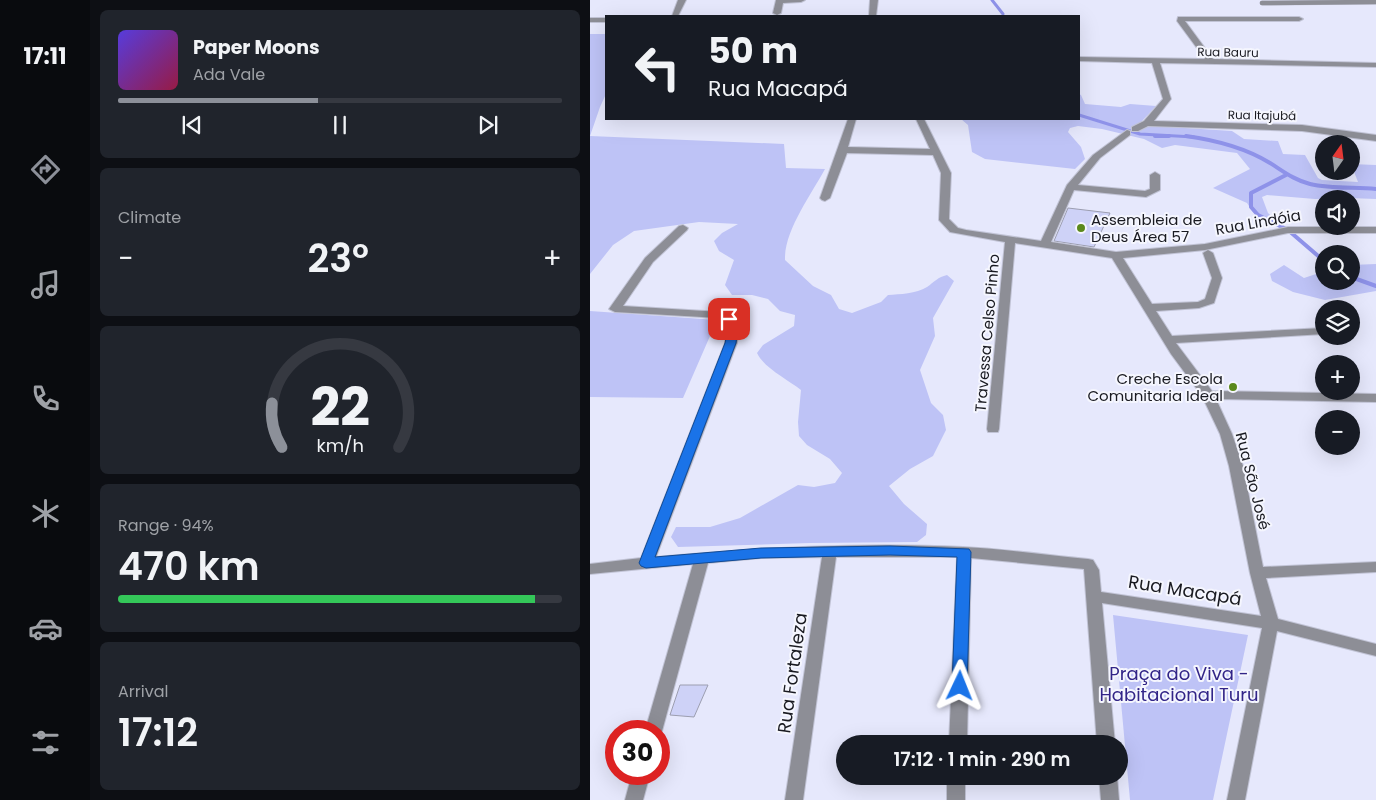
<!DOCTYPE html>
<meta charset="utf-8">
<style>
:root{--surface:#171b24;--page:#20242c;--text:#f1f3f6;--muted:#9ea1a6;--line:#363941;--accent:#8c9099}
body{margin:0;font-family:Poppins,sans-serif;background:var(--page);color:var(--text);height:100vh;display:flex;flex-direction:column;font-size:19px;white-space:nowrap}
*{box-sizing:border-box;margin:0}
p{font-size:16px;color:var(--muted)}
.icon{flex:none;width:28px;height:28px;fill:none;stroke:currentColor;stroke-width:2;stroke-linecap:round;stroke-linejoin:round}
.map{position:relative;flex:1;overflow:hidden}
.drawer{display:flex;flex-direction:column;gap:10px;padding:10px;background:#0d0f14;width:500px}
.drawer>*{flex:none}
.guide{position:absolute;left:15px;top:15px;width:475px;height:105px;border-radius:0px;box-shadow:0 5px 20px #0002;background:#171b24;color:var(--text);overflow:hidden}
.needle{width:32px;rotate:14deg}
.buttons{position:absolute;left:725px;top:135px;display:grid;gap:10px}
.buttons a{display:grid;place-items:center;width:45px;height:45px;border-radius:50%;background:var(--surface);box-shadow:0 5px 20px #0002;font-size:25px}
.speed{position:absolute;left:15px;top:720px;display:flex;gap:10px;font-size:25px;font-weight:700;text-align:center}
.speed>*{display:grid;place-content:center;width:65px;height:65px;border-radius:50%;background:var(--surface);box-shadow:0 5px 20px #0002;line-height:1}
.speed .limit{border:8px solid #d22;background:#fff;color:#111}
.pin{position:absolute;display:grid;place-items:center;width:42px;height:42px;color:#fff;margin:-21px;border-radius:10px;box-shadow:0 2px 8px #0006}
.me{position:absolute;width:55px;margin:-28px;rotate:2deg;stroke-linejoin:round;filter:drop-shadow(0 0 4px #0008)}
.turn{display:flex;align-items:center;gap:18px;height:105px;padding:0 20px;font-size:22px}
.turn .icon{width:65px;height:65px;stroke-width:2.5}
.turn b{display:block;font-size:35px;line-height:42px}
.big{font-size:38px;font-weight:600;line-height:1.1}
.drawer .tile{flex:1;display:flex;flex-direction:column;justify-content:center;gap:8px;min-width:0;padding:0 18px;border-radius:8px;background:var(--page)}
.drawer .dial{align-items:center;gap:0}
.dial svg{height:130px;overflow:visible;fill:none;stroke:var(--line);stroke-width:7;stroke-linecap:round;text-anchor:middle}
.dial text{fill:var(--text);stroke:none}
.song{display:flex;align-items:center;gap:15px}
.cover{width:60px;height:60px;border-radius:8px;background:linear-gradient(135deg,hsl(250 70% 55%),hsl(340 70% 35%))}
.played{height:5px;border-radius:2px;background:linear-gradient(90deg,var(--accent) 45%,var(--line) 45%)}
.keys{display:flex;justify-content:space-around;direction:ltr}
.heat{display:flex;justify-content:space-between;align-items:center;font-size:28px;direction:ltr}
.charge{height:8px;border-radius:4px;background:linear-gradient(90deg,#34c759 94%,var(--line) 0)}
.trip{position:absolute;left:246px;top:735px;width:292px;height:50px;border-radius:25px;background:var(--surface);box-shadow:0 5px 20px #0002;font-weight:600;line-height:50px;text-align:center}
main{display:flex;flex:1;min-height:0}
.menu{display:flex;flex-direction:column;width:90px;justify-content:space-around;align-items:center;background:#090b0e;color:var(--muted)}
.menu .icon{width:35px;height:35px}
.menu .current{color:var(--accent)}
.menu b{font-size:22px;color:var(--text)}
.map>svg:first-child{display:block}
.green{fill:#bec3f6}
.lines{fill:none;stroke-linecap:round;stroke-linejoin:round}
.stream-far1{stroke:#8e92e9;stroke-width:3}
.stream{stroke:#8e92e9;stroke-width:4}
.building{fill:#ced2f7;stroke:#9c9eb0}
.service-casing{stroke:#c1c3d5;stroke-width:5}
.minor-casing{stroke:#c1c3d5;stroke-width:2}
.service{stroke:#8d8e96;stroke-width:4.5}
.minor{fill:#8d8e96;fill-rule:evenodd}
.route{fill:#1a73e8;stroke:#114b97}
.poi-dot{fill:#5b891c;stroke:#f5f6fe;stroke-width:2}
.labels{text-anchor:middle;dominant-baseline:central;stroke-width:4;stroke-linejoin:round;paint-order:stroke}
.far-street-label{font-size:12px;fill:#191a21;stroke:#f5f6fe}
.poi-label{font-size:15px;fill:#191a21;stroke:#f5f6fe;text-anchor:start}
.street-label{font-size:15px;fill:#191a21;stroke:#f5f6fe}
.near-street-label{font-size:18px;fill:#191a21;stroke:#f5f6fe}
.near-park-label{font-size:18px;fill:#322588;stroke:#f5f6fe}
</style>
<main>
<nav class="menu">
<b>17:11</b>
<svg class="icon current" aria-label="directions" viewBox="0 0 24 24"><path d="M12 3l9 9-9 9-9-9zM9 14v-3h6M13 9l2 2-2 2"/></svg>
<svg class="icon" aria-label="music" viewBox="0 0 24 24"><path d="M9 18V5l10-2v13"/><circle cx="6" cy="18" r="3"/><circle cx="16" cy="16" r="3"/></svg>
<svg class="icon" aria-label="phone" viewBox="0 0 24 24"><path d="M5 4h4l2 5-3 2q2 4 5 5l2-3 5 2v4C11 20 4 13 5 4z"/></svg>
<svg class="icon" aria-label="climate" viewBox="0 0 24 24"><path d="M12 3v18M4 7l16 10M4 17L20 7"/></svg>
<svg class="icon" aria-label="car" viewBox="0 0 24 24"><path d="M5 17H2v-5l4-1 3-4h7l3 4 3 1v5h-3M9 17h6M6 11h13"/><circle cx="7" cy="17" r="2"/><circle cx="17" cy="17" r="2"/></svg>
<svg class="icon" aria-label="filters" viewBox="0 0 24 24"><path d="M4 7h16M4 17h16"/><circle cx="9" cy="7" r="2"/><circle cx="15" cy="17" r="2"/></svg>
</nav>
<section class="drawer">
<div class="tile">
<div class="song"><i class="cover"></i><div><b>Paper Moons</b><p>Ada Vale</p></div></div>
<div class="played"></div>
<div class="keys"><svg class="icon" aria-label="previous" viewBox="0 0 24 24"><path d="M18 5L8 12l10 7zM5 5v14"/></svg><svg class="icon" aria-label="pause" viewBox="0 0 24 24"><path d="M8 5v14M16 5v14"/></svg><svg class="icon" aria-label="next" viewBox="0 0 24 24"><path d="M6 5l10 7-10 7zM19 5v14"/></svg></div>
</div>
<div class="tile"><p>Climate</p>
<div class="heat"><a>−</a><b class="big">23°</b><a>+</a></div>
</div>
<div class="tile dial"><svg viewBox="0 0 100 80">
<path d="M14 69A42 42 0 1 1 86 69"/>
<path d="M14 69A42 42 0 0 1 8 42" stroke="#8c9099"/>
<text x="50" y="56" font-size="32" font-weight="700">22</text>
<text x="50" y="72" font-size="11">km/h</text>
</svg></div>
<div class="tile"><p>Range · 94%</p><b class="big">470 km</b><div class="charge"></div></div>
<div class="tile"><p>Arrival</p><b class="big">17:12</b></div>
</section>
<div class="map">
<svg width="786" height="800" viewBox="0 0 786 800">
<rect width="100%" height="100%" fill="#e6e8fc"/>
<path class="green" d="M0,34H16V94L10,107L0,136L194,144L196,168L235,169C221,195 194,231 195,260L223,286L241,295L249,309L262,313L291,302L298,295C310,294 326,294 337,287C344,282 348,277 357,275L364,281L343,318L345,336L330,370L341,403L353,415L356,430L343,456L320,469L299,486L314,504L337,524L336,535L327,542L220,543L88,547L81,537L86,527H120L150,518L208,485L224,487L245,483L252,473L240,459L217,445L209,436L208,422L211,390C197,379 174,368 167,353L173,345L204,326L205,315L190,311L178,299L162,295H142L135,285L144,260L129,251L124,241L132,233L148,224L109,222L44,231L23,245L0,274Z
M489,94L491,95L495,104L531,107L540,104L566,106L552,121L564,126L642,131L654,139L688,141L693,154L715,155L728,178L732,180L768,182L761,164L786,165V199L759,198L725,199L677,195L672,197L678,213L689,223L665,215L657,203L623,188L660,169L647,153L585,145L572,148L554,139L512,129L488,126L480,128L478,132L491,147L495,159L485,169L395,159L382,152L378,125L371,119H489Z
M786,264V291L735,300L703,292L682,281L680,274L694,265L714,278L726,274H734V281H761V265Z
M0,311L127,320L93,398L0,397Z
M523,615L658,635L623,800H540Z"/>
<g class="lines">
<path class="stream-far1" d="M402,0L413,14
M489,115L550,134L604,137"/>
<path class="stream" d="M565,136H579
M596,136C625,140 654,147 680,163C693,171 704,180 720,184C741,189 765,187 786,189
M696,175L661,193V207L668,215L698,230L734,261
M761,277L786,286"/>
</g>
<path class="building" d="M478,208L520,213L504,247L464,241Z
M90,685H118L104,717L80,715Z"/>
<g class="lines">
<g class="service-casing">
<path id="service" d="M672,3L786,2"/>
</g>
<g class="minor-casing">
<path id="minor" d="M88,0H96L88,16H82Z
M186,0H215L211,2L193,3L191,13L187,15L183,13Z
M280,0H288L286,16H279Z
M588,17H709L713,19L709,21H595L623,59L786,63V67L570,63L581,99L564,121L712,125L786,135V141L712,131L558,126L548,131H542V127L554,121L573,99L562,63L489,61V57L615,59L587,21Z
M0,18H16V22H0Z
M258,119H266L258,147L340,149L326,119H334L361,173L359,219L368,228L376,230L451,241L477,185L503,155L537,130L540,131V135L510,158L488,185L555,191L560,189V175L565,172L570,175V190L556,197L484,190L461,242L526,252L615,244L698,227H786V233H698L615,250L533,258L562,304L608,302L615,299L622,278L613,253L618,250L623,253L632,278L624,303L609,308L566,311L582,336L734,328V334L586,343L622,391L786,394V402L626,399L642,434L653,466L673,567L786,562V572L676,578L688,619L786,644V656L687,631L655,800H637L672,628L512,603L525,744H507L494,569L381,558L377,744H359L367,557H246L213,800H195L232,557L171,558L118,563L72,731L69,736V731H55L103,564L0,574V564L51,558L135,343L136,334L134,321L129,318L25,312L19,309L55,258L89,226L93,225L98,228L97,230L63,262L33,306L131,312L143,317L148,334L147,343L66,557C168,548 270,542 373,547C415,549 457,555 498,559L503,560L509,570L511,592L671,616L660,573L639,466L630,434L612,396L581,354L522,258L425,243L409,429L408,432H398L397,429L415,242L360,232L349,220L351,173L343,155L257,153L240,198L235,201L232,200L230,198Z
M42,774H60L53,800H35Z
M357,776H375V800H357Z
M509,776H527L529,800H511Z"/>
</g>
<use href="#service" class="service"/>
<use href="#minor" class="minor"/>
</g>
<path class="route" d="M135,316H139L144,319L147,334L146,343L65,557L171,548L300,546L379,549L381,552L377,686L375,691L370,692L364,691L362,686L367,557L300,555L171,558L56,568L51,566L49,563L135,343L137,334L134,319Z"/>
<g class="poi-dot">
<circle cx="491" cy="228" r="5"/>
<circle cx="643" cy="387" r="5"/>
</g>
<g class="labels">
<g class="far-street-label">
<text transform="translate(638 52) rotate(1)">Rua Bauru</text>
<text transform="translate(672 115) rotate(1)">Rua Itajubá</text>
</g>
<g class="poi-label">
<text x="501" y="219">Assembleia de<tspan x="501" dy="17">Deus Área 57</tspan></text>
<text x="633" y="378" text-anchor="end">Creche Escola<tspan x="633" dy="17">Comunitaria Ideal</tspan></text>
</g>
<g class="street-label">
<text transform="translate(668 222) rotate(-10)">Rua Lindóia</text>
<text transform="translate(397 333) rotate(-85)">Travessa Celso Pinho</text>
<text transform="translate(663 481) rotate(76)">Rua São José</text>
</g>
<g class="near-street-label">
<text transform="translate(595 590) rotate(9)">Rua Macapá</text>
<text transform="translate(202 673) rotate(-82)">Rua Fortaleza</text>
</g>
<g class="near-park-label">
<text x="589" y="673">Praça do Viva -<tspan x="589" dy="21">Habitacional Turu</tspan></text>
</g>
</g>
</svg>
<div class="buttons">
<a><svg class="needle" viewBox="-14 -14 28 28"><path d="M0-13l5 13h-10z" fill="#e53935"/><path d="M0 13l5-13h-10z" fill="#9ea1a6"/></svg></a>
<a><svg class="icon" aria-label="sound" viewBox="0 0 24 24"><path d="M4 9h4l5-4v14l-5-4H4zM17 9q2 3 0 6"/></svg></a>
<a><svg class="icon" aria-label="search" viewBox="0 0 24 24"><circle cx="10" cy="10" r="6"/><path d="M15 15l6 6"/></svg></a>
<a><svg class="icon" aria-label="layers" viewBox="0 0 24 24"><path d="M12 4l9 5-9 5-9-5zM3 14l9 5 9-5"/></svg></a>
<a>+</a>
<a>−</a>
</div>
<div class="speed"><div class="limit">30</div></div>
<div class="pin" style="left:139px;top:319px;background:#d93025"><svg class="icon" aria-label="arrive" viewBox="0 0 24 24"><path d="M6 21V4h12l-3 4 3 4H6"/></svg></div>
<svg class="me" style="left:370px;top:686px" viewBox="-20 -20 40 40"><path d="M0-17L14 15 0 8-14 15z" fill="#1a73e8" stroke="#fff" stroke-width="4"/></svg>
<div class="trip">17:12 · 1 min · 290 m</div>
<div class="guide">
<div class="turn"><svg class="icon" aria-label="left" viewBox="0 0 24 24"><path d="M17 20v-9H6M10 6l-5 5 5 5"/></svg><div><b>50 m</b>Rua Macapá</div></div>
</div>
</div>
</main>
